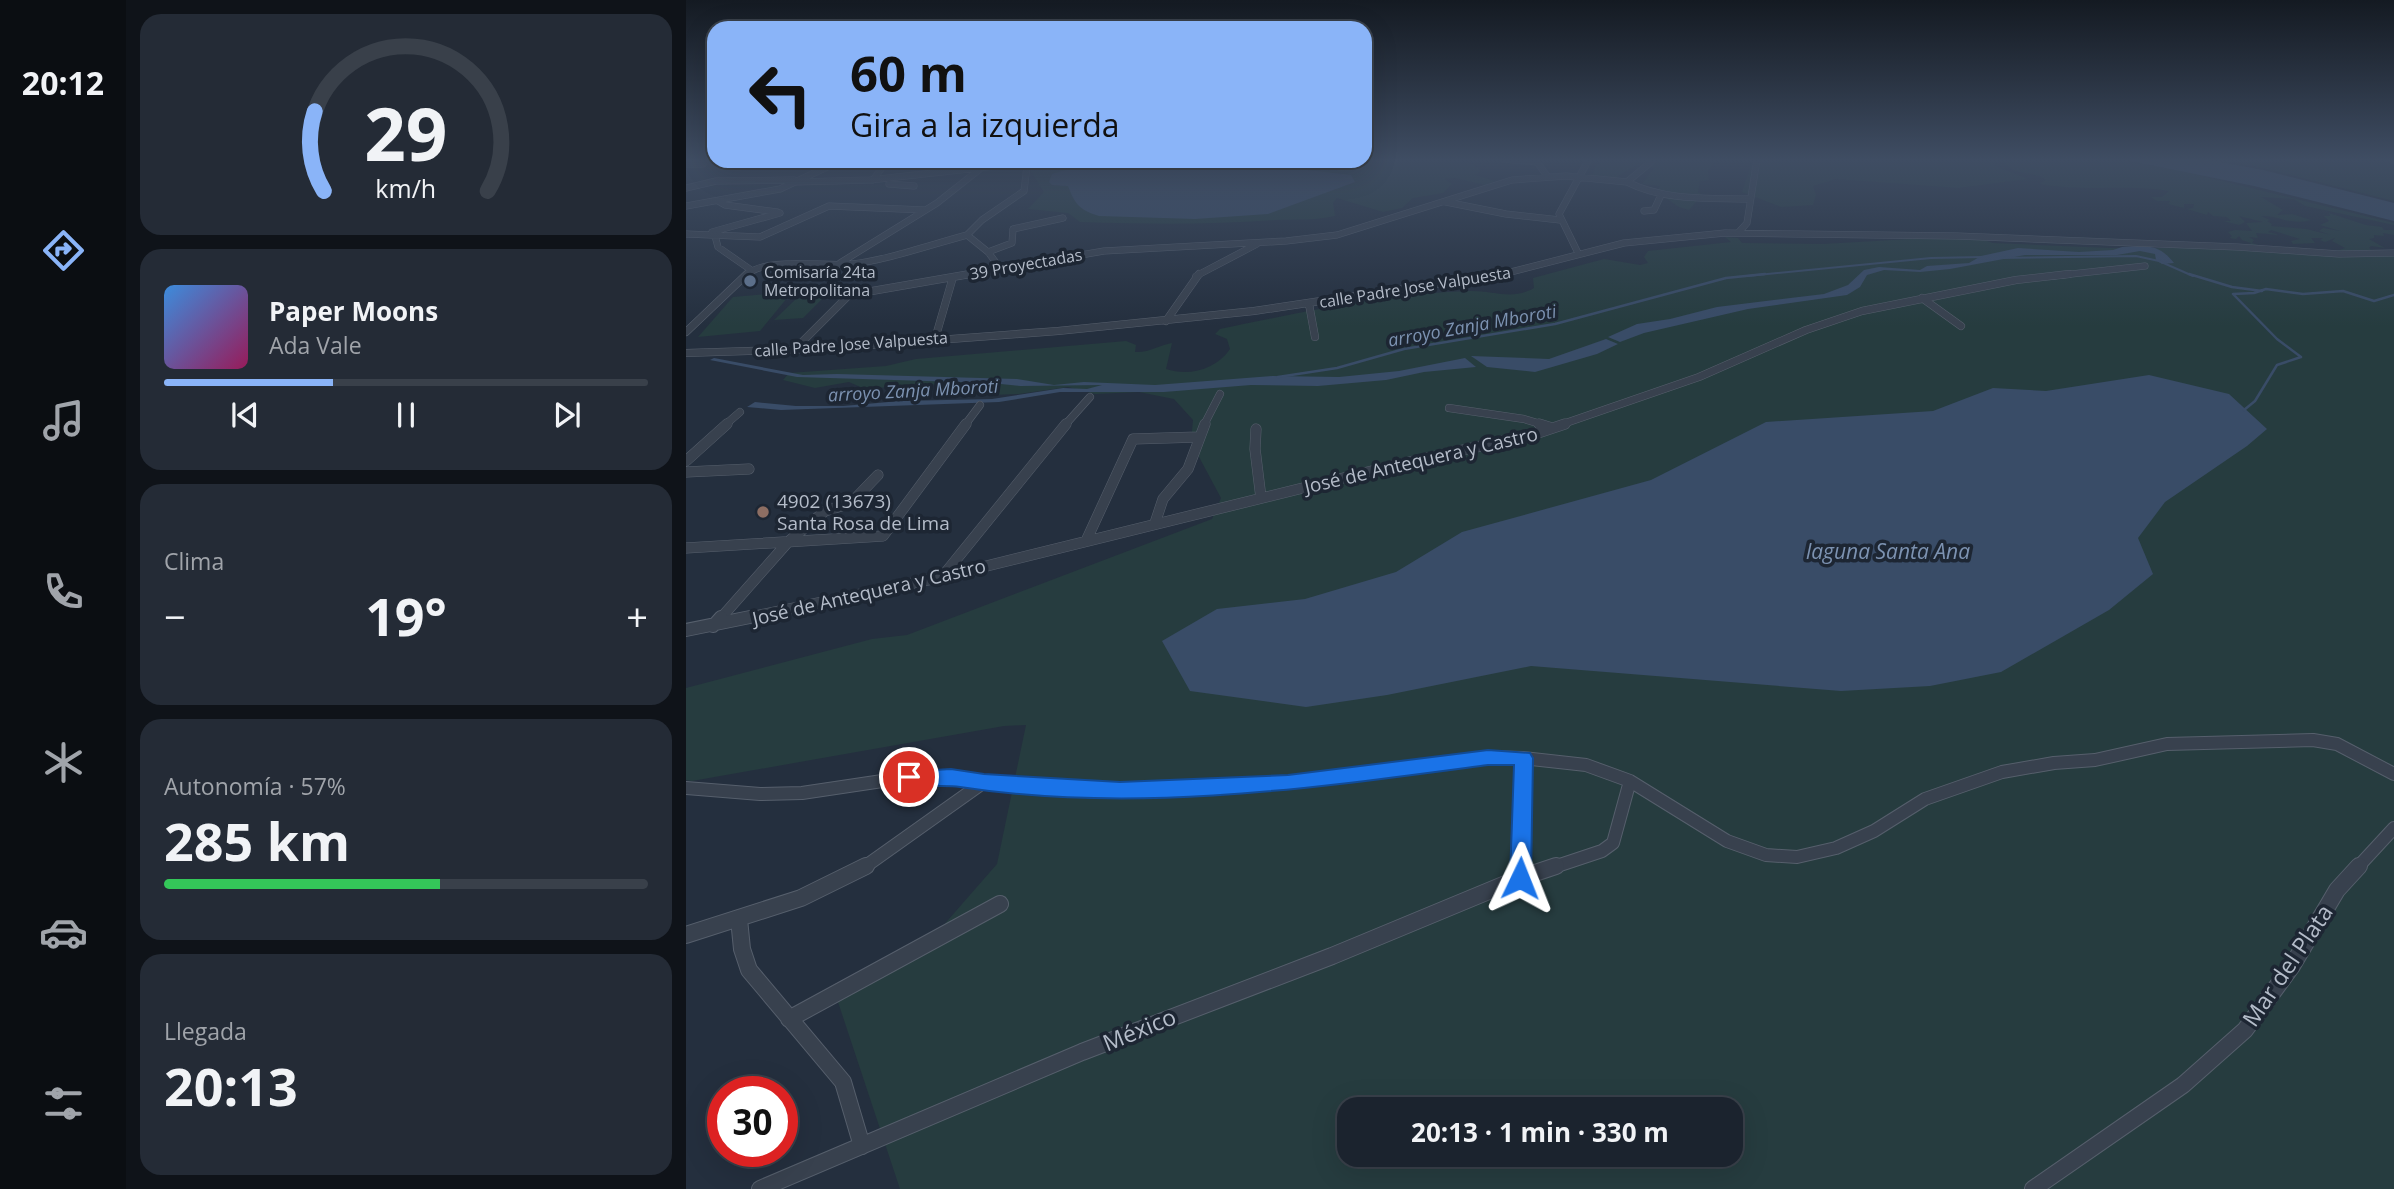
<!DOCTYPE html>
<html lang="es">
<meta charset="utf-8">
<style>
:root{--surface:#1b232e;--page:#242b36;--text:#f1f3f6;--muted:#a0a4aa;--line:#39404a;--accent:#8ab4f8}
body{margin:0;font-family:"Open Sans",sans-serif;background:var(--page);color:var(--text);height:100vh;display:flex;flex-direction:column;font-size:26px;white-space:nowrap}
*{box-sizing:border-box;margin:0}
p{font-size:23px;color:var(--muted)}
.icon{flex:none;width:38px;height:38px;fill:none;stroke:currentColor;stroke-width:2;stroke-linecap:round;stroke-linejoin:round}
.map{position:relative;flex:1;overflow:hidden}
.drawer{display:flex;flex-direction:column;gap:14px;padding:14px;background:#0f1319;width:560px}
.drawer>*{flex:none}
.guide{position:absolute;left:21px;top:21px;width:665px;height:147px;border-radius:21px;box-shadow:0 7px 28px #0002,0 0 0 2px var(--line);background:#8ab4f8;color:#111;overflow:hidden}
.speed{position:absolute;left:21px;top:1076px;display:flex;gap:14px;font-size:35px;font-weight:700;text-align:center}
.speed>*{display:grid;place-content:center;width:91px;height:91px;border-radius:50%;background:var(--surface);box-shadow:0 7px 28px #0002,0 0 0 2px var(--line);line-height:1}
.speed .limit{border:10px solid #d22;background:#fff;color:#111}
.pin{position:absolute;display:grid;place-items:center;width:60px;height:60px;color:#fff;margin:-30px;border:4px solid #fff;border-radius:50%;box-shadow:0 2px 7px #0007}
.me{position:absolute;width:77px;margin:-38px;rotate:2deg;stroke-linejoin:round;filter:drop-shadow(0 0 5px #0008)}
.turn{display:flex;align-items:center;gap:24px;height:147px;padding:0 28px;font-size:32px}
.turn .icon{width:91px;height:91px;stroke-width:2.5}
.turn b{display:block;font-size:49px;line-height:60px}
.big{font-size:52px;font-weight:700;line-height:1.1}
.drawer .widget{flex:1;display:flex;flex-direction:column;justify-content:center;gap:10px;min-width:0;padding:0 24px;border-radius:21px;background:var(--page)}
.drawer .dial{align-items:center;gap:0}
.dial svg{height:182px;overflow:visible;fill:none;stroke:var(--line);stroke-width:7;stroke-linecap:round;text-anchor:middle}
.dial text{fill:var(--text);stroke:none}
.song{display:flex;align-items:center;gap:21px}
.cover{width:84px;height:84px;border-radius:10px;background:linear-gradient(135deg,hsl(210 70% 55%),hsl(330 70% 35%))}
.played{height:7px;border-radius:4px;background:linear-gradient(90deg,var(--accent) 35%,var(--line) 35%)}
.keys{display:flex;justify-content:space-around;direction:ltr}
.heat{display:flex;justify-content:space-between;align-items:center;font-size:38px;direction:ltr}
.charge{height:10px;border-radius:5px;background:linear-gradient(90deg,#34c759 57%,var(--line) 0)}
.trip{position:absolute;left:651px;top:1097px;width:406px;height:70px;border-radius:21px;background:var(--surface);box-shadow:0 7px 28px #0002,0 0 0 2px var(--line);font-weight:700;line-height:70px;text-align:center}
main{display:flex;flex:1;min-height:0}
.tabs{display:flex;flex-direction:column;width:126px;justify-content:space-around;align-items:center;background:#0b0e12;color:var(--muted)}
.tabs .icon{width:49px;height:49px}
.tabs .selected{color:var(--accent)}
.tabs b{font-size:32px;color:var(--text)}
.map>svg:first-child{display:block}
.green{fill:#263c3f;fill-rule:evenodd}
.water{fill:#394c67}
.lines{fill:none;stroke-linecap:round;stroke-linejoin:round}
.stream-far1{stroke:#394c67;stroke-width:2}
.stream{stroke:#394c67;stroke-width:2.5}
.street-far4-casing{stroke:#565f6c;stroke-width:7}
.street-far3-casing{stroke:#565f6c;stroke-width:8}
.street-far2-casing{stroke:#565f6c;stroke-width:11}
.street-far1-casing{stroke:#565f6c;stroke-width:14}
.street-casing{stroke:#565f6c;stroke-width:18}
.highway-casing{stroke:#434c59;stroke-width:2}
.street-far4{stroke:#38414e;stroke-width:6}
.street-far3{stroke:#38414e;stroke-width:7}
.street-far2{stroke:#38414e;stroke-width:10}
.street-far1{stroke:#38414e;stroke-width:12}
.street{stroke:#38414e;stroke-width:16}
.highway{fill:#746855;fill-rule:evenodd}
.route{fill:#1a73e8;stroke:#114b97;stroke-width:2}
.service-dot{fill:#5c6f8a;stroke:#1d2633;stroke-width:2.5}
.education-dot{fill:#8d6e63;stroke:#1d2633;stroke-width:2.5}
.labels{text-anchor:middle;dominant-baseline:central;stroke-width:7;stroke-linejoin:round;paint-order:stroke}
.far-street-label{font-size:16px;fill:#b4bcc9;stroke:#1d2633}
.far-poi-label{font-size:16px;fill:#b4bcc9;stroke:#1d2633;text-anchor:start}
.far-water-label{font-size:18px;font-style:italic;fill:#7c92b1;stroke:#1d2633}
.street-label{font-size:19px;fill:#b4bcc9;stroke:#1d2633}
.poi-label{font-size:19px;fill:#b4bcc9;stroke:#1d2633;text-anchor:start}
.water-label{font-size:21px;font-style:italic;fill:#7c92b1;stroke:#1d2633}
.near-street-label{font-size:23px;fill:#b4bcc9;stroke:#1d2633}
</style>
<main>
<nav class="tabs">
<b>20:12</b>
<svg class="icon selected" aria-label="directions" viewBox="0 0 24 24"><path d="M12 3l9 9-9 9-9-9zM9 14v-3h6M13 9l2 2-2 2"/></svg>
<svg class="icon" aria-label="music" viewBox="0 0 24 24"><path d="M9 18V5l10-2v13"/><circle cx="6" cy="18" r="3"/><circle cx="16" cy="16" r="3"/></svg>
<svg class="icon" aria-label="phone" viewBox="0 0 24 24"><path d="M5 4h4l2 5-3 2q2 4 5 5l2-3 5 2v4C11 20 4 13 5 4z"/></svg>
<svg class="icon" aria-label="climate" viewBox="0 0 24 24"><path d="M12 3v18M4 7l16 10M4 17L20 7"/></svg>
<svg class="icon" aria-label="car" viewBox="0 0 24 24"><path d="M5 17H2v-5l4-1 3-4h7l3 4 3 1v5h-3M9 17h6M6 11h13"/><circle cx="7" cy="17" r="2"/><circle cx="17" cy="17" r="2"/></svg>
<svg class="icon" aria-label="filters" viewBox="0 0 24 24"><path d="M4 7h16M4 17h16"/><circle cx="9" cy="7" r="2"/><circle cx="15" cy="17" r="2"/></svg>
</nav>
<section class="drawer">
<div class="widget dial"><svg viewBox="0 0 100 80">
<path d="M14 69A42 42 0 1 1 86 69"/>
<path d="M14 69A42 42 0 0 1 10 34" stroke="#8ab4f8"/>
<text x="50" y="56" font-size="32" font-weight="700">29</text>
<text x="50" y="72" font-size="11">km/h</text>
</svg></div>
<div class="widget">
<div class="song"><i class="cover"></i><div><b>Paper Moons</b><p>Ada Vale</p></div></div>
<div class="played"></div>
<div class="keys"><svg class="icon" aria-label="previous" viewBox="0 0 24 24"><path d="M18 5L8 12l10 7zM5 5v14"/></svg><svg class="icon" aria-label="pause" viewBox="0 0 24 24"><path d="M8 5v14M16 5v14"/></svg><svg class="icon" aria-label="next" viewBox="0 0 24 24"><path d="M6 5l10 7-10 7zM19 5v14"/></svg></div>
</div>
<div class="widget"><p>Clima</p>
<div class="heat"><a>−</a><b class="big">19°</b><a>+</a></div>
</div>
<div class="widget"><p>Autonomía · 57%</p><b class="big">285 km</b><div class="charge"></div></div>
<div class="widget"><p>Llegada</p><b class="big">20:13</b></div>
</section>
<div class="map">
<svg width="1708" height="1189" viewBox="0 0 1708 1189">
<rect width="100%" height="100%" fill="#242f3e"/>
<path class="green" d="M679,159C705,159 779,151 795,171L789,175L809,181L799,185L769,178L759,179L766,184L757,193L727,198L716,208L697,212L651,198L647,203L649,216C627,221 612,219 590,220C525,225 460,224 394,222L382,213L342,209L358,192L338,161Z
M918,159H1032L1022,170L1023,180L1014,181L1012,192L1016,195L1003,210L993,207L971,192L974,186L956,184L968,168L957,161L927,179L900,174H907L909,167Z
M1067,159H1310L1309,166L1342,179L1272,188L1150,179L1127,186L1130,195L1127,205L1095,207L1056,192Z
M1312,159H1427L1487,169L1708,223V225L1619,206L1608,199L1575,197L1597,210L1591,215L1606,214L1625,220C1602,226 1593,215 1575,216L1584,220L1581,221L1586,224L1585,226L1620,229L1645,235L1633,231L1637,228L1654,231L1634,225L1643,221L1638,216H1644L1643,213L1680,225L1696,227L1698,230H1708V235L1697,233L1698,236L1688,235V238L1683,239L1699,248L1685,246L1683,248L1686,251L1708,253V1189H214L152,1002L242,943L311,864L340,725L318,726L6,781L0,780V688L186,639L221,635L526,519L535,498L505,442L507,420L488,399L453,392L409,394L382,387L333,394L305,395L275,386L237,384L179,389L163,382L129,388L97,380L103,373L200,366L230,359L440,341L450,345L449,352C463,353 473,345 486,343L480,369C503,377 531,369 544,349L541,339L529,334L534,329C616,312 698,294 782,291C807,290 826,301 848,288L847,278L918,259L954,265L962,263L958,257L962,251L1045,242L1039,237L1052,238L1056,243L1137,244L1224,239H1295L1307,243L1424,248H1559L1565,243L1556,240L1553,236L1550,239L1544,238L1546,236L1542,232L1549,230L1566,231L1560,223L1577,222L1553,216L1559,222L1553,225L1537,221H1545L1541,217L1527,216L1522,212L1521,215L1501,209L1507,208L1508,204H1498V208L1482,204L1484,201H1471L1465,197H1476L1483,191C1439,184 1396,192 1353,184L1360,180L1354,176L1329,171ZM1585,230L1614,239L1605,241L1607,244L1629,243L1625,238H1637L1634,240L1639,242L1649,238L1646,241L1659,248L1651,251L1575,246L1566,243L1568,240L1563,237L1572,238L1570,233L1594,235L1582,232ZM663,1110H1045V1155H663Z
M1524,159H1690L1708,165V201L1573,167Z
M106,292L74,331L12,337L47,297Z
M138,297L117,318L88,320L110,299Z"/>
<path class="water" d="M1435,159H1518L1577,170L1708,203V221L1568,186Z
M438,162L569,164L665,175L669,182L582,214L509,219L413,216C393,210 389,204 382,186L366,185L363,182L366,174L390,167Z
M1436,247C1461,246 1472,243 1488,263L1476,264L1470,260L1469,254L1454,251L1431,255H1339L1264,269L1234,272L1198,270L1181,275L1174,287L1161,295L1062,309L958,333L934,342L922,337L951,324L984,319L1031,307L1138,294L1162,285L1178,270L1193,267L1234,270L1241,266L1283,263L1295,256L1332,248L1393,252L1427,250Z
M920,339L932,344L911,354L849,372L801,367L785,356L863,359Z
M28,358L117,375L151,374L331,379L368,385L398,382L469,385L586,376L653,377L713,371L779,358L790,367L738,372L700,380L632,386L565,385L478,392H374L313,402L95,410L61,407L69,402L110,406H157L214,401L306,399L377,388L401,389L416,385L334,386L305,383L111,377L24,360Z
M1463,375L1543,394L1581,429L1561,446L1479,502L1452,538L1467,574L1423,610L1315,672L1244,686L1155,691L845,666L701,695L620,707L504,691L476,641L531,609L619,599L710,572L776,532L965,480L1080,422L1247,411L1307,388L1360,391Z"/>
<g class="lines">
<path class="stream-far1" d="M1311,258L1450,256L1473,261L1507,276
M1061,276L1245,258L1296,257"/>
<path class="stream" d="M1503,274L1546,287L1576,291
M592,377L651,368L718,349L869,324L1040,278L1079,274
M1558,410L1569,401L1591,365L1615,357L1591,339L1547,294L1568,293L1580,289L1617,294L1657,291L1688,301L1708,295"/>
<g class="street-far4-casing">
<path id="street-far4" d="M817,159L851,162L861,176
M0,164H17
M187,180L201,161
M109,182L184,180L328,164L341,166L338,191L296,220L281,235L302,252L314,268
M941,182C979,201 1021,198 1063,199
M203,184L228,186
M0,188L30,181L108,180
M32,201L39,205L91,212
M760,202L820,214L874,220
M0,206L94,189L154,161
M958,211L968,210L975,195
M26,232L94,213
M1052,233L1061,223L1071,159
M0,234L74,237L143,206L239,210
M29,236L32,247L65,270
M302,252L326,243L327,229L377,218
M892,253L873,214L903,159
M154,263L251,203L294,169
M59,276C80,256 136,267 165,264C198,261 247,244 281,235
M273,276L418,251L600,241L651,235L826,180L880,176L941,182L965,162
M510,276L571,244
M809,276L938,243L1039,233L1271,236L1551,247L1653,254L1708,253
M1367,276L1459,266"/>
</g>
<g class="street-far3-casing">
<path id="street-far3" d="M1236,298L1275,326
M623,304L629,337
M480,321L513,274
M0,332L61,274
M249,339L267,277
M108,350L163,295L284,274
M0,353L130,349L372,331L568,311L815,274
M763,408L838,419L858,425
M39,425L54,412
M279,425L294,405
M379,425L404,397
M518,425L534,394
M874,425L1013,377L1120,330L1176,311L1330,280L1383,274"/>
</g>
<g class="street-far2-casing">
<path id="street-far2" d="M853,424L866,428
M570,429L569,449L575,498
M0,461L41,424
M0,472L63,469
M469,523L477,499L502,469L519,424
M400,541L447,439L512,437
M0,548L197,536L280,424
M256,577L380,424
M34,619L103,541L139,511L165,503L192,475
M55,619L256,577L714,464L849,434L879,424"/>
</g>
<g class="street-far1-casing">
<path id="street-far1" d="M27,626L35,617
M0,630L64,617
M0,788L74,794L116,793L223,777H265L298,782L434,790L602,783L802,757L837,758L900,765L944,781L1041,841L1080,855L1111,857L1150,848L1188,831L1239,799L1316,772L1368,763L1409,760L1481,744L1627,740L1651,744L1708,774
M177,868L298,782
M834,868L837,758
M865,868L916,851L927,843L944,781
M1671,868L1708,828"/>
</g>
<g class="street-casing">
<path id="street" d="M834,878V866
M53,919L56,949L63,970L157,1082L176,1146
M0,935L115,898L180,866
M103,1019L314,904
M74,1189L396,1052L646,956L834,878L870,866
M1347,1189L1497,1085L1559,1030L1606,966L1651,890L1673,866"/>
</g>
<g class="highway-casing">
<path id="highway" d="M1698,159H1708V164Z"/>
</g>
<use href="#street-far4" class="street-far4"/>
<use href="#street-far3" class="street-far3"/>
<use href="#street-far2" class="street-far2"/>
<use href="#street-far1" class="street-far1"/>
<use href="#street" class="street"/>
<use href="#highway" class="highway"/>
</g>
<linearGradient id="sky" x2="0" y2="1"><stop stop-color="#141a22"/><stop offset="0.49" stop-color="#3f4d63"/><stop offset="1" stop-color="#3f4d63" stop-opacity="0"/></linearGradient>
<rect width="1708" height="326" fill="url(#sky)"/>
<path class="route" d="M802,750L844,753L847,758L845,878L842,885L834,887L827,885L824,878L828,765H802C628,788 449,814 274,787C255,784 234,789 216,783L213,777L216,772L265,769L298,774L434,782L602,775Z"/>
<circle class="service-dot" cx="64" cy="281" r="7"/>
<circle class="education-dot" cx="77" cy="512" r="7"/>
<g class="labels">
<g class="far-street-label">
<text transform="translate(340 264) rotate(-10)">39 Proyectadas</text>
<text transform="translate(729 287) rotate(-9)">calle Padre Jose Valpuesta</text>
<text transform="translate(165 344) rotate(-4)">calle Padre Jose Valpuesta</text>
</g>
<g class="far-poi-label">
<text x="78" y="272">Comisaría 24ta<tspan x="78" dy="18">Metropolitana</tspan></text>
</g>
<g class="far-water-label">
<text transform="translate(786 325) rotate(-10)">arroyo Zanja Mboroti</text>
<text transform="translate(227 390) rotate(-3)">arroyo Zanja Mboroti</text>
</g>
<g class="street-label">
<text transform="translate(735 460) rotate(-13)">José de Antequera y Castro</text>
<text transform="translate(183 592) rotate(-13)">José de Antequera y Castro</text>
</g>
<g class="poi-label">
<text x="91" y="501">4902 (13673)<tspan x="91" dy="22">Santa Rosa de Lima</tspan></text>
</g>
<g class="water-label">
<text x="1202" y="551">laguna Santa Ana</text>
</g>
<g class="near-street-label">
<text transform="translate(1601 965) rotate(-56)">Mar del Plata</text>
<text transform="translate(453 1029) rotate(-22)">México</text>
</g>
</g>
</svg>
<div class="speed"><div class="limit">30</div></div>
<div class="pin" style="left:223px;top:777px;background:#d93025"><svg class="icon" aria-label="arrive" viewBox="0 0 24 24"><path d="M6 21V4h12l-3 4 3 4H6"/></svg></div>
<svg class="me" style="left:834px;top:878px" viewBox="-20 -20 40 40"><path d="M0-17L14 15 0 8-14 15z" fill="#1a73e8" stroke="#fff" stroke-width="4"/></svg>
<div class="trip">20:13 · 1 min · 330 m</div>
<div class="guide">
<div class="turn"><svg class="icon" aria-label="left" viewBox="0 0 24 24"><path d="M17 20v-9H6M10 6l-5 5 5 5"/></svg><div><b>60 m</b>Gira a la izquierda</div></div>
</div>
</div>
</main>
